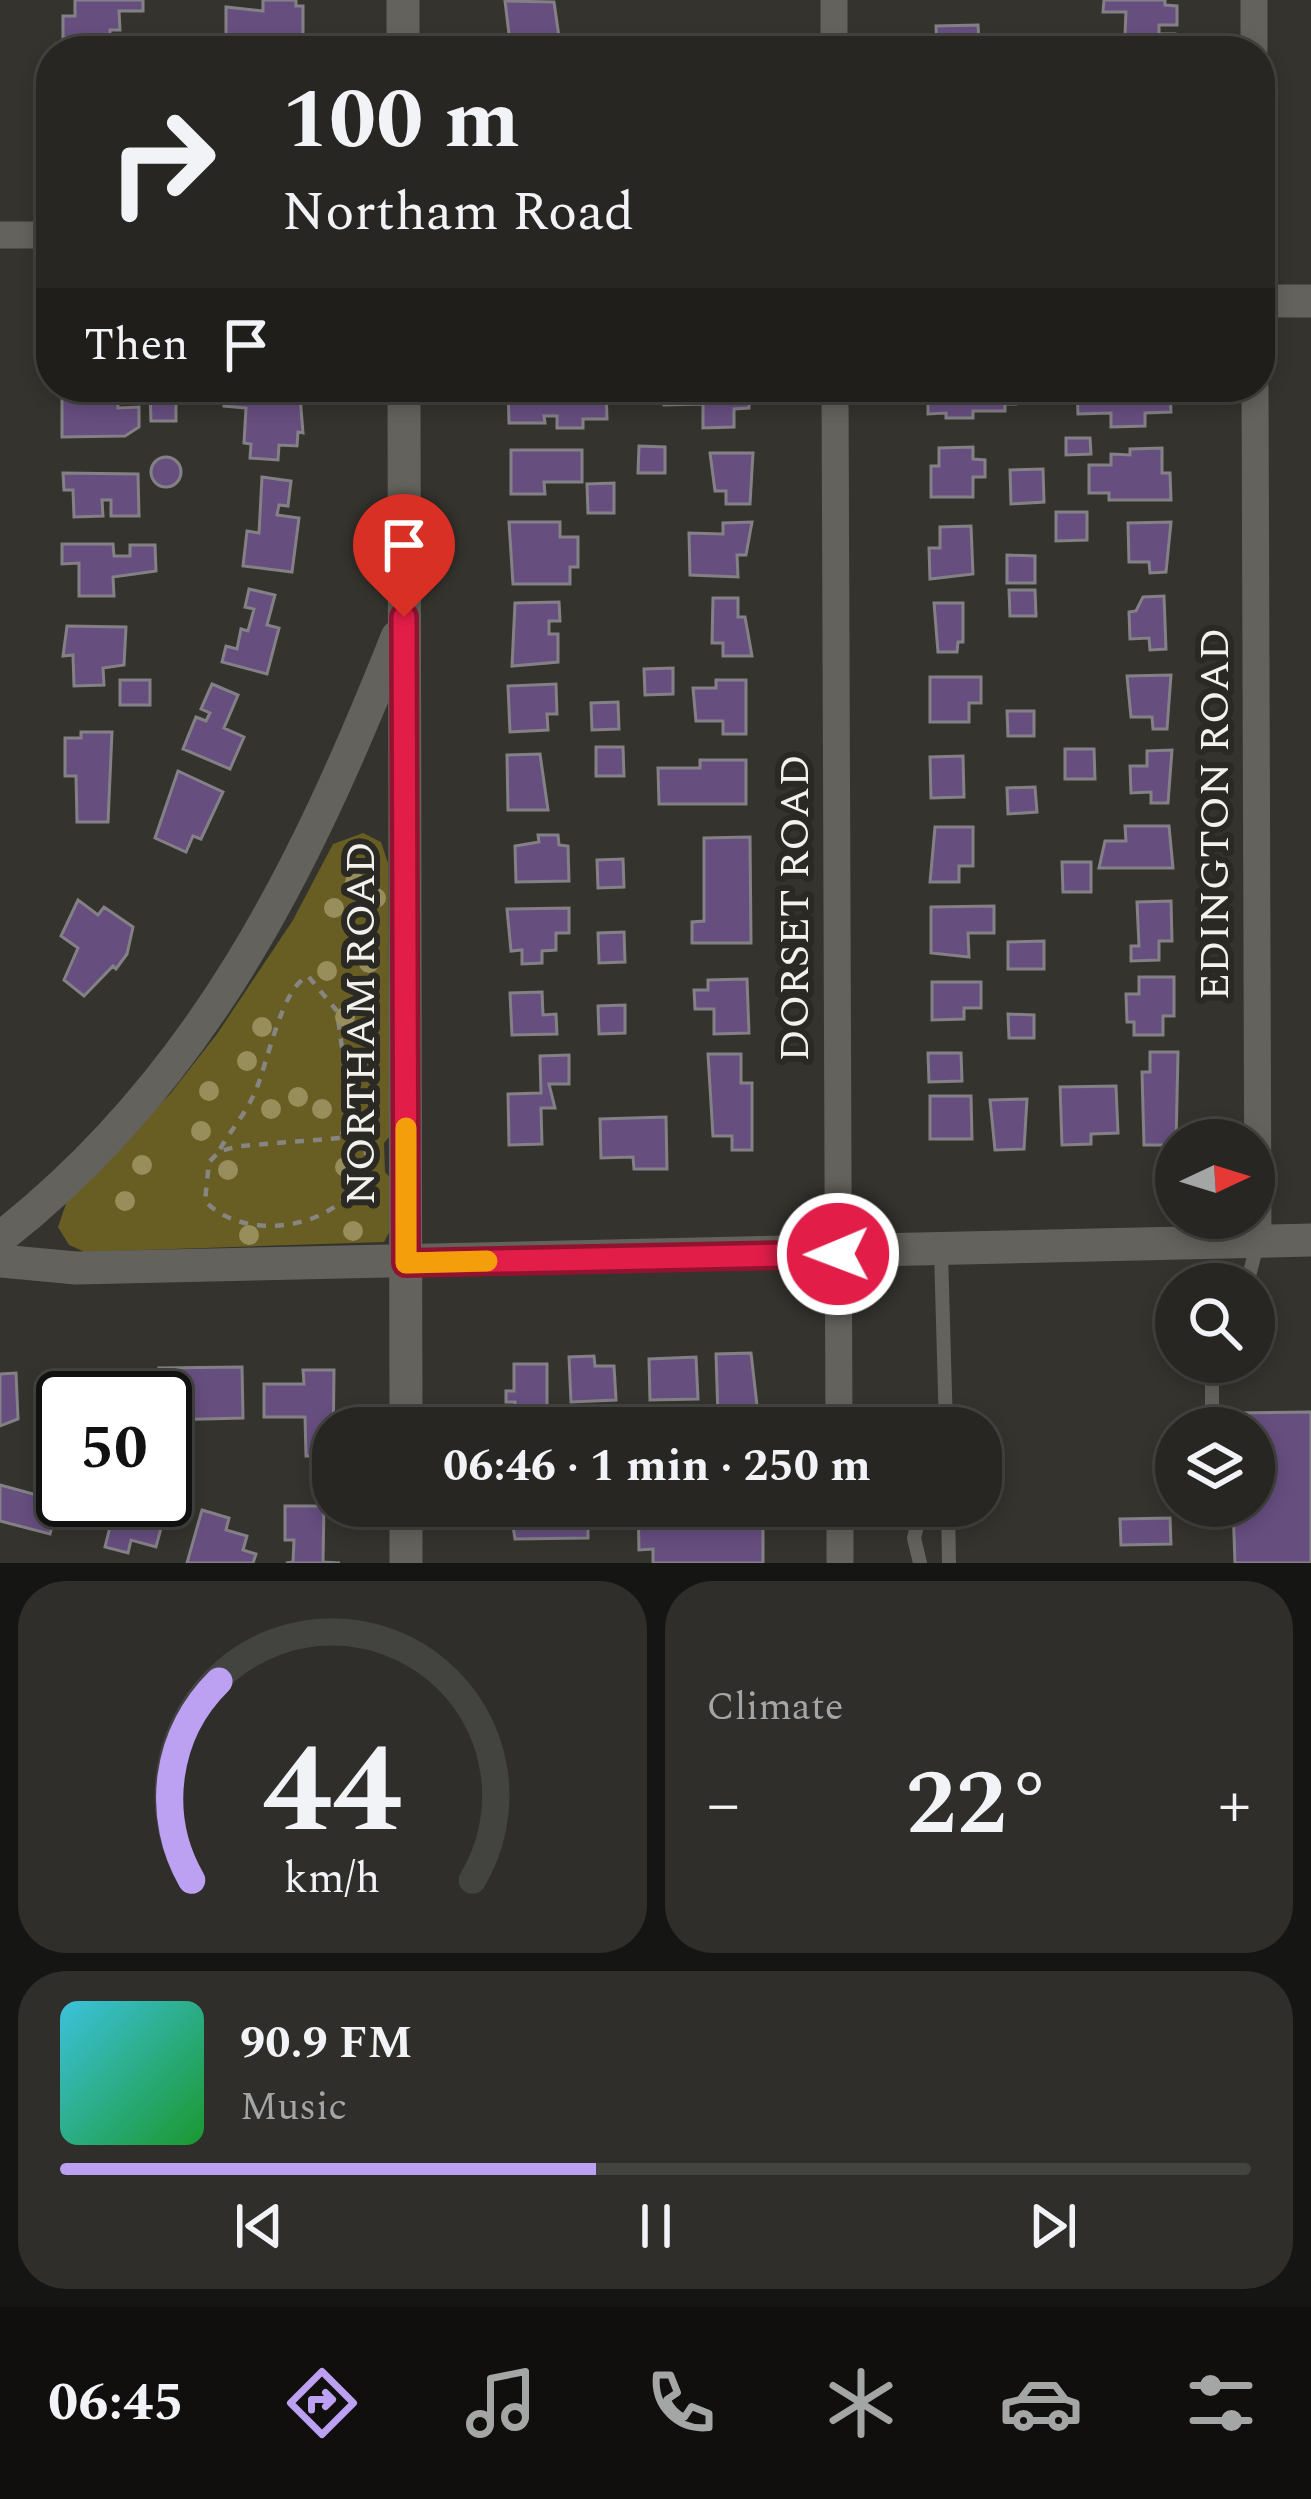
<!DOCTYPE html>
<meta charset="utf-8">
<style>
:root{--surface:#272622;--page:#2f2e2a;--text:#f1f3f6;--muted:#a4a5a5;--line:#434340;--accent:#bca0f2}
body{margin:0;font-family:Spectral,serif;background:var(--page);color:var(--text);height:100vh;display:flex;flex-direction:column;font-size:45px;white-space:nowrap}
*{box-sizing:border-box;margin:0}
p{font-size:39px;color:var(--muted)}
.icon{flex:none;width:66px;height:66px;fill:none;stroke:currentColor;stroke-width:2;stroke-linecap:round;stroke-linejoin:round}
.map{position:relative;height:1563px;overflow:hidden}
.details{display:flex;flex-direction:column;gap:18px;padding:18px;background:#151513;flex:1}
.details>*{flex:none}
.hud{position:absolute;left:36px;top:36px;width:1239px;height:366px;border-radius:48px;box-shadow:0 6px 18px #0003,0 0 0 3px var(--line);background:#272622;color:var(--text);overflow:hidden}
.needle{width:78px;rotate:86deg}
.controls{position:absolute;left:1155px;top:1119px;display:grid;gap:24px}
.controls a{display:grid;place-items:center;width:120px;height:120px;border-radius:50%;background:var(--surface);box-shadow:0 6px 18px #0003,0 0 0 3px var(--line);font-size:60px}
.speed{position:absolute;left:36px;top:1371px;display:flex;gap:24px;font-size:60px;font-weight:700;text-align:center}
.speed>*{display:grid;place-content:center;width:156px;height:156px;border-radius:50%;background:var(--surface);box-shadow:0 6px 18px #0003,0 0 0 3px var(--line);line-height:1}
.speed .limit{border:6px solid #111;border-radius:18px;background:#fff;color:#111}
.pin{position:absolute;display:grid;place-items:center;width:102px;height:102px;color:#fff;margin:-123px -51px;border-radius:50% 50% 50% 0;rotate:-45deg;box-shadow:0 0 12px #0007}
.pin .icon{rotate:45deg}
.me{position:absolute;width:132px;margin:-66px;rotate:269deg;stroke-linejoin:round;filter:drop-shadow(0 0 9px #0008)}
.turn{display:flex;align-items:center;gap:42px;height:252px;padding:0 48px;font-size:54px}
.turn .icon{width:156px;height:156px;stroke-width:2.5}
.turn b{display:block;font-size:84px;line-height:102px}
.then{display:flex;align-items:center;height:114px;padding:0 48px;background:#0003;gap:24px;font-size:45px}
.big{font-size:90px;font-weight:700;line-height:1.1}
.details .widget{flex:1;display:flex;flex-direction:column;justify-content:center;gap:18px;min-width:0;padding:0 42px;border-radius:48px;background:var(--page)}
.details .dial{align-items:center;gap:0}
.dial svg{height:312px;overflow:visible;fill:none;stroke:var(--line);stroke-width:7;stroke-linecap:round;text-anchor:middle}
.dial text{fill:var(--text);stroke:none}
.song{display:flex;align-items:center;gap:36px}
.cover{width:144px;height:144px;border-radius:18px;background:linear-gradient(135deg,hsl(190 70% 55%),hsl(130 70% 35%))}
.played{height:12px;border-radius:6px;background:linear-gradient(90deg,var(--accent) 45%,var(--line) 45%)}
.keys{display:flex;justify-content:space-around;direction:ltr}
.heat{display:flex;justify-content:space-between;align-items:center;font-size:66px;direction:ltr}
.details .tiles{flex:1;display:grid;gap:18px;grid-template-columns:1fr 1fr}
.widget:last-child{grid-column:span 2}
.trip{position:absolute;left:312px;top:1407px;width:690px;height:120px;border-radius:48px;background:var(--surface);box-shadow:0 6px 18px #0003,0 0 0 3px var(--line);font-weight:700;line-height:120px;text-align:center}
.tab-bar{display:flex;height:192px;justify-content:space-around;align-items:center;background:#100f0e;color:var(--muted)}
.tab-bar .icon{width:84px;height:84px}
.tab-bar .current{color:var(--accent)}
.tab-bar b{font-size:54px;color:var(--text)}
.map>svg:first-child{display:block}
.green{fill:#685d22}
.building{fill:#664e7f;stroke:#838186;stroke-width:3}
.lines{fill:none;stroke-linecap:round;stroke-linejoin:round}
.path{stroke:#868581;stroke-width:4.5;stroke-dasharray:9 9;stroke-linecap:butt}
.service{stroke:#63625c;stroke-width:14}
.minor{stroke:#63625c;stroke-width:27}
.tertiary{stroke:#63625c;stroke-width:33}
.secondary{stroke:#63625c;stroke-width:33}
.tree{fill:#988e5b}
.route-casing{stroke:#92132f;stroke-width:30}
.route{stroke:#e11d48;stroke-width:21}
.slow{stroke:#f59e0b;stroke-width:21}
.labels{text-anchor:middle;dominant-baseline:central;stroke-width:12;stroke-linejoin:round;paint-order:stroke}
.street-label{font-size:42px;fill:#f2f1ee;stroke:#2a2924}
</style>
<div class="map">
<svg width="1311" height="1563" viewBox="0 0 1311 1563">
<rect width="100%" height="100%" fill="#34332e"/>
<path class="green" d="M363,833L381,842L388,863L390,1136L384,1143L385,1172L391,1178L390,1231L384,1242L85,1252L69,1245L58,1227L69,1195L170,1094L217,1034L293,920L333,844Z"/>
<path class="building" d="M75,0H143V11H119L120,30H110V48L73,51V38H63V16H75Z
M263,0H296V6H303V41L253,37V42H226V7L263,11Z
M1104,0H1165V5L1177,6V25H1159V34H1175V51H1095L1112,47V35H1125L1126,12H1103Z
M505,1L554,2L561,51H511Z
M978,25L979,41L997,40L998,51H937L936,26Z
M702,41H743V51H702Z
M81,387H117L118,408L139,407V427L125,436L62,437V392H82Z
M222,387H288L287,395L300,396L303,433L298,432L297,446L279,445L278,460L250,458L251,444L244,443L246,408L224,406Z
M508,387H606L607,419H583V428H557V416H544L545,423H509Z
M663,387H749V408L734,409V427L703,428V404L664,405Z
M928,387H1016V404H1005V411H973V418H946V413L928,414Z
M1170,387L1171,412L1145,413V426L1111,427V413L1078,414L1077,389Z
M176,392V421H151L150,393Z
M1066,438H1090L1091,454L1066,455Z
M639,446L665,447V473H638Z
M973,447V459L985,460V477H973V497H931V466H939V448Z
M1162,448V473H1170L1171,500H1109V493H1089V465H1111V454L1130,455V449Z
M511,450H582V482H544L545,494H511Z
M710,453H753L750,504H726V491H715Z
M151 472a15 15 0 1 1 30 0a15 15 0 1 1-30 0Z
M1043,469L1044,502L1011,504L1010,470Z
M63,473L138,474L139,516H111V500H102L103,516L74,517L73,490H64Z
M262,477L291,481L288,506L279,505L277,515L299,518L292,572L243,566L247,531L259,533Z
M614,483V513H588L587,484Z
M1056,512H1087V540L1056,541Z
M509,522H560V537H578V567H570V584H513Z
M752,522L746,555H737L738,577L690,575L689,533L723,534V523Z
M1171,522L1166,572L1150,573L1149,562H1129L1128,523Z
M971,526L973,574L930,579L929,548H940V527Z
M62,544H113L114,556H130V545H155L156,571L113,577L114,596H79V563L62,564Z
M1007,555L1035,556V583H1007Z
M249,589L275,595L267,625L279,628L267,674L222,662L226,646L237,649L241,629L248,631L254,609L245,607Z
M1009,590H1035L1036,616H1010Z
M1164,596L1166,649L1150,650L1149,638L1130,639L1129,612L1136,611L1143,597Z
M713,598H738V617H745L752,656H723V643H712Z
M559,602L560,621H549V634H558V662L512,666L515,603Z
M934,603H963V642H958L957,652H938Z
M67,626L126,627L124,665L103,668L104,685L74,686L73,655L63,656Z
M673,668V694L645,695L644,669Z
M1171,675L1167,729H1153L1152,717H1131L1127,676Z
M930,677H981V703H969V722H930Z
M120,680H150V705H120Z
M716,680H746V734H723V721H696L693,688H716Z
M212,684L238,695L224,728L244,737L230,769L183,749L196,717L206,721L210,713L201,709Z
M556,684L557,714H547L548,730L510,732L508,686Z
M618,702L619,729L592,730L591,703Z
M1007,711H1034V736H1008Z
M81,732H112L108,822H77L76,776H65V738H81Z
M596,747H623L624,776H596Z
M1065,749H1094L1095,779H1065Z
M1172,750L1168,803H1151V792L1131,793L1130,766H1147V751Z
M540,754L548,810H508L507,755Z
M963,756L964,797L931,798L930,757Z
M700,760H746V804H659L658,768H700Z
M178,771L223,792L201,839L193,836L186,852L155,838Z
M1035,787L1037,812L1008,814L1007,788Z
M1125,826H1169L1173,868H1099L1105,841H1126Z
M935,827H973V866H959V882H930Z
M538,835H558L559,845L568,846L569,881L516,882L515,846L539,842Z
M750,837L751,943H692V922L704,921V838Z
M623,859L624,887L598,888L597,860Z
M1062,862H1091V892H1063Z
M78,900L98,915L104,907L133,927L127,954L116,969L113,966L84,996L64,980L78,948L61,936Z
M1171,901L1172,941H1159V960L1131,961V946H1139L1137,902Z
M994,906V933H968L969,957L931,953V907Z
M569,908V933H556V950L542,951V963L522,964V950L511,951L507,909Z
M624,932L625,962L599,963L598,933Z
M1044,941V969H1008V942Z
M1139,977H1174V1016H1163V1035H1134V1022H1127L1126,994H1139Z
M747,979L749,1033L714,1034V1009H695L694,990H708V980Z
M932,982H981V1008H964V1019L932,1020Z
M542,992L543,1015L556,1014L557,1034L512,1035L510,993Z
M625,1005V1033L599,1034L598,1006Z
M1008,1014L1034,1015V1038H1009Z
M1150,1052H1178L1176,1145H1144L1142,1072H1150Z
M928,1053H961L962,1081L929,1082Z
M708,1054H741V1083H752V1150H732V1136H713Z
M569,1055V1084H549L555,1108H541L542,1144L509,1145L508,1094L541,1093L540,1056Z
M1116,1086L1118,1133L1091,1134V1144L1062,1145L1060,1087Z
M930,1096H971L972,1139H930Z
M1027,1099L1024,1149L995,1150L990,1100Z
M666,1117L667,1169H634L633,1157L601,1158L600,1119Z
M751,1353L758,1414L718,1416L716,1354Z
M594,1356L595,1366H614L616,1400L571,1402L569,1357Z
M696,1357L698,1399L650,1400L649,1359Z
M514,1364H547V1416H540V1428H524V1417H515V1402H506V1391H514Z
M242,1367L243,1418L165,1420L159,1368Z
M303,1370H334L333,1456H306L305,1417H264V1384H304Z
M106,1372V1378L133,1377L134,1398H63L60,1418L58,1396L46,1397L45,1375Z
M16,1373L18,1419L0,1426V1374Z
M1311,1412V1563H1235L1233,1506H1254V1428H1231L1230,1413Z
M0,1485L59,1501L50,1534L0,1521Z
M85,1500H113L148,1510L151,1500L168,1502L156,1547L131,1540L128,1553L105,1547L112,1519L82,1511Z
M285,1506H324L323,1562L340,1563H286L293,1562L294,1540H285Z
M510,1506H566V1513L588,1512V1538L515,1539Z
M638,1506H763V1563H653V1549L639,1550Z
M202,1510L229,1518L226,1530L247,1536L243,1550L256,1554L253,1563H187Z
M1170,1518L1171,1544L1121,1545L1120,1519Z"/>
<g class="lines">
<path class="path" d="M366,1146C371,1222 252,1251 205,1201L209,1162L220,1151L240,1146L340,1138L373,1145
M220,1149C231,1130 246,1113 255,1092C268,1063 281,988 308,976L337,1011L351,1115L340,1138"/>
<path class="service" d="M941,1251L946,1428
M1247,1284L1258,1241
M1212,1428V1385L1221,1362
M948,1506L949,1563
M920,1563L914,1538L922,1506"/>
<path class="minor" d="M834,0V51
M1254,0V51
M0,235H51
M835,387L839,1428
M1255,387L1258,1241
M840,1506V1563"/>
<path class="tertiary" d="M403,0V51
M1260,301H1311
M404,387L406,1428
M0,1238C202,1080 305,869 397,637
M406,1506V1563"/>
<path class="secondary" d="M0,1261L76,1268L1311,1240"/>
</g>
<g class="tree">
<circle cx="355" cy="882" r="10"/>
<circle cx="376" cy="898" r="10"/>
<circle cx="334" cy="908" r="10"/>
<circle cx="369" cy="963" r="10"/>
<circle cx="327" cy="971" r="10"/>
<circle cx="345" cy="1017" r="10"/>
<circle cx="262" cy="1027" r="10"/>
<circle cx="247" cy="1061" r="10"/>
<circle cx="209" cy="1091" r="10"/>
<circle cx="298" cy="1097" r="10"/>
<circle cx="271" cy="1109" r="10"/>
<circle cx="322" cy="1109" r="10"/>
<circle cx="361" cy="1128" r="10"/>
<circle cx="201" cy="1131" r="10"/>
<circle cx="142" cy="1165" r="10"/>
<circle cx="345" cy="1167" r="10"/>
<circle cx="228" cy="1170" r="10"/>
<circle cx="125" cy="1201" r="10"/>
<circle cx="353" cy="1231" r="10"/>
<circle cx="249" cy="1235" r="10"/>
</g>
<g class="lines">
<g class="route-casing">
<path id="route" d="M404,617L406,1263L838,1254"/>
</g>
<use href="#route" class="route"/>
<path class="slow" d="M406,1128V1263L487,1261"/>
</g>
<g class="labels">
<g class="street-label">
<text transform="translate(1215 814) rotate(-90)">EDINGTON ROAD</text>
<text transform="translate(795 908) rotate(-90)">DORSET ROAD</text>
<text transform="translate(361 1023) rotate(-90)">NORTHAM ROAD</text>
</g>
</g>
</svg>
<div class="controls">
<a><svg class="needle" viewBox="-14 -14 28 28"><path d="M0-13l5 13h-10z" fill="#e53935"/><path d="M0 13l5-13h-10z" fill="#a4a5a5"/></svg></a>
<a><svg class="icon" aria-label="search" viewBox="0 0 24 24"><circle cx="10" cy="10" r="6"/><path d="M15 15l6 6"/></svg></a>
<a><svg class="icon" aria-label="layers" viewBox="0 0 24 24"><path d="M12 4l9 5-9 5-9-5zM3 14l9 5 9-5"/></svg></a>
</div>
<div class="speed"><div class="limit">50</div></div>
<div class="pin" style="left:404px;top:617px;background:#d93025"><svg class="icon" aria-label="arrive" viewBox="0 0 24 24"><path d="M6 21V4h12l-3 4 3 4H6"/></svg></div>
<svg class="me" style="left:838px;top:1254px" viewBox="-20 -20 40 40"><circle r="17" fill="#e11d48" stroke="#fff" stroke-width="3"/><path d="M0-11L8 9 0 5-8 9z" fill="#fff"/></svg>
<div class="trip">06:46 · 1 min · 250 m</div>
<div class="hud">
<div class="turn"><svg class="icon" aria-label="right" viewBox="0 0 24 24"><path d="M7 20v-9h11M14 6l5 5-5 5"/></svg><div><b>100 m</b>Northam Road</div></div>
<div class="then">Then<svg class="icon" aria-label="arrive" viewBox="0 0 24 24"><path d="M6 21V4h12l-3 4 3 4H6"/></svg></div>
</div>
</div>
<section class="details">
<div class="tiles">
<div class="widget dial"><svg viewBox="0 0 100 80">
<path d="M14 69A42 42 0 1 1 86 69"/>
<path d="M14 69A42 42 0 0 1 21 18" stroke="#bca0f2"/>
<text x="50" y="56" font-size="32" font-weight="700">44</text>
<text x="50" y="72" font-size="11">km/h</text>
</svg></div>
<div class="widget"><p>Climate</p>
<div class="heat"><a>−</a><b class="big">22°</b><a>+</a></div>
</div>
<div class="widget">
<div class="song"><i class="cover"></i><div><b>90.9 FM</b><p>Music</p></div></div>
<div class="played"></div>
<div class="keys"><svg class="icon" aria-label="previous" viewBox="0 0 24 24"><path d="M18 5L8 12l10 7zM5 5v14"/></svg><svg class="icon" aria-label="pause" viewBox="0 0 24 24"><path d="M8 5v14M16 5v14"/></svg><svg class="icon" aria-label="next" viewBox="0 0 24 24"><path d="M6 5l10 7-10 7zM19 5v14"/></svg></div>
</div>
</div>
</section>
<nav class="tab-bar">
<b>06:45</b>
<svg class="icon current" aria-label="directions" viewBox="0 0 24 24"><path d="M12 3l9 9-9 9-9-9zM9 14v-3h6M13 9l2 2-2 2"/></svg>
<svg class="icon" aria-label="music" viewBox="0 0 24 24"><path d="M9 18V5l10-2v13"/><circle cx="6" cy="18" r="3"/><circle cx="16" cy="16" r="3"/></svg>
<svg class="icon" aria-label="phone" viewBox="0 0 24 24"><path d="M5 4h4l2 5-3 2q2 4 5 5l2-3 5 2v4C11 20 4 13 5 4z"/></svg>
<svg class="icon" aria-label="climate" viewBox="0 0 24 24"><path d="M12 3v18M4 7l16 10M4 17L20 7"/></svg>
<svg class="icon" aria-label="car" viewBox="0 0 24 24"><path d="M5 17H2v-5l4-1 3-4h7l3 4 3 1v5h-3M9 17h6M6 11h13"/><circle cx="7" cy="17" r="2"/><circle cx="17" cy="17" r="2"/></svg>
<svg class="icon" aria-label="filters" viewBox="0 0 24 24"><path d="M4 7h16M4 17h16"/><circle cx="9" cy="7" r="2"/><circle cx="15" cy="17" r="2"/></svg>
</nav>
